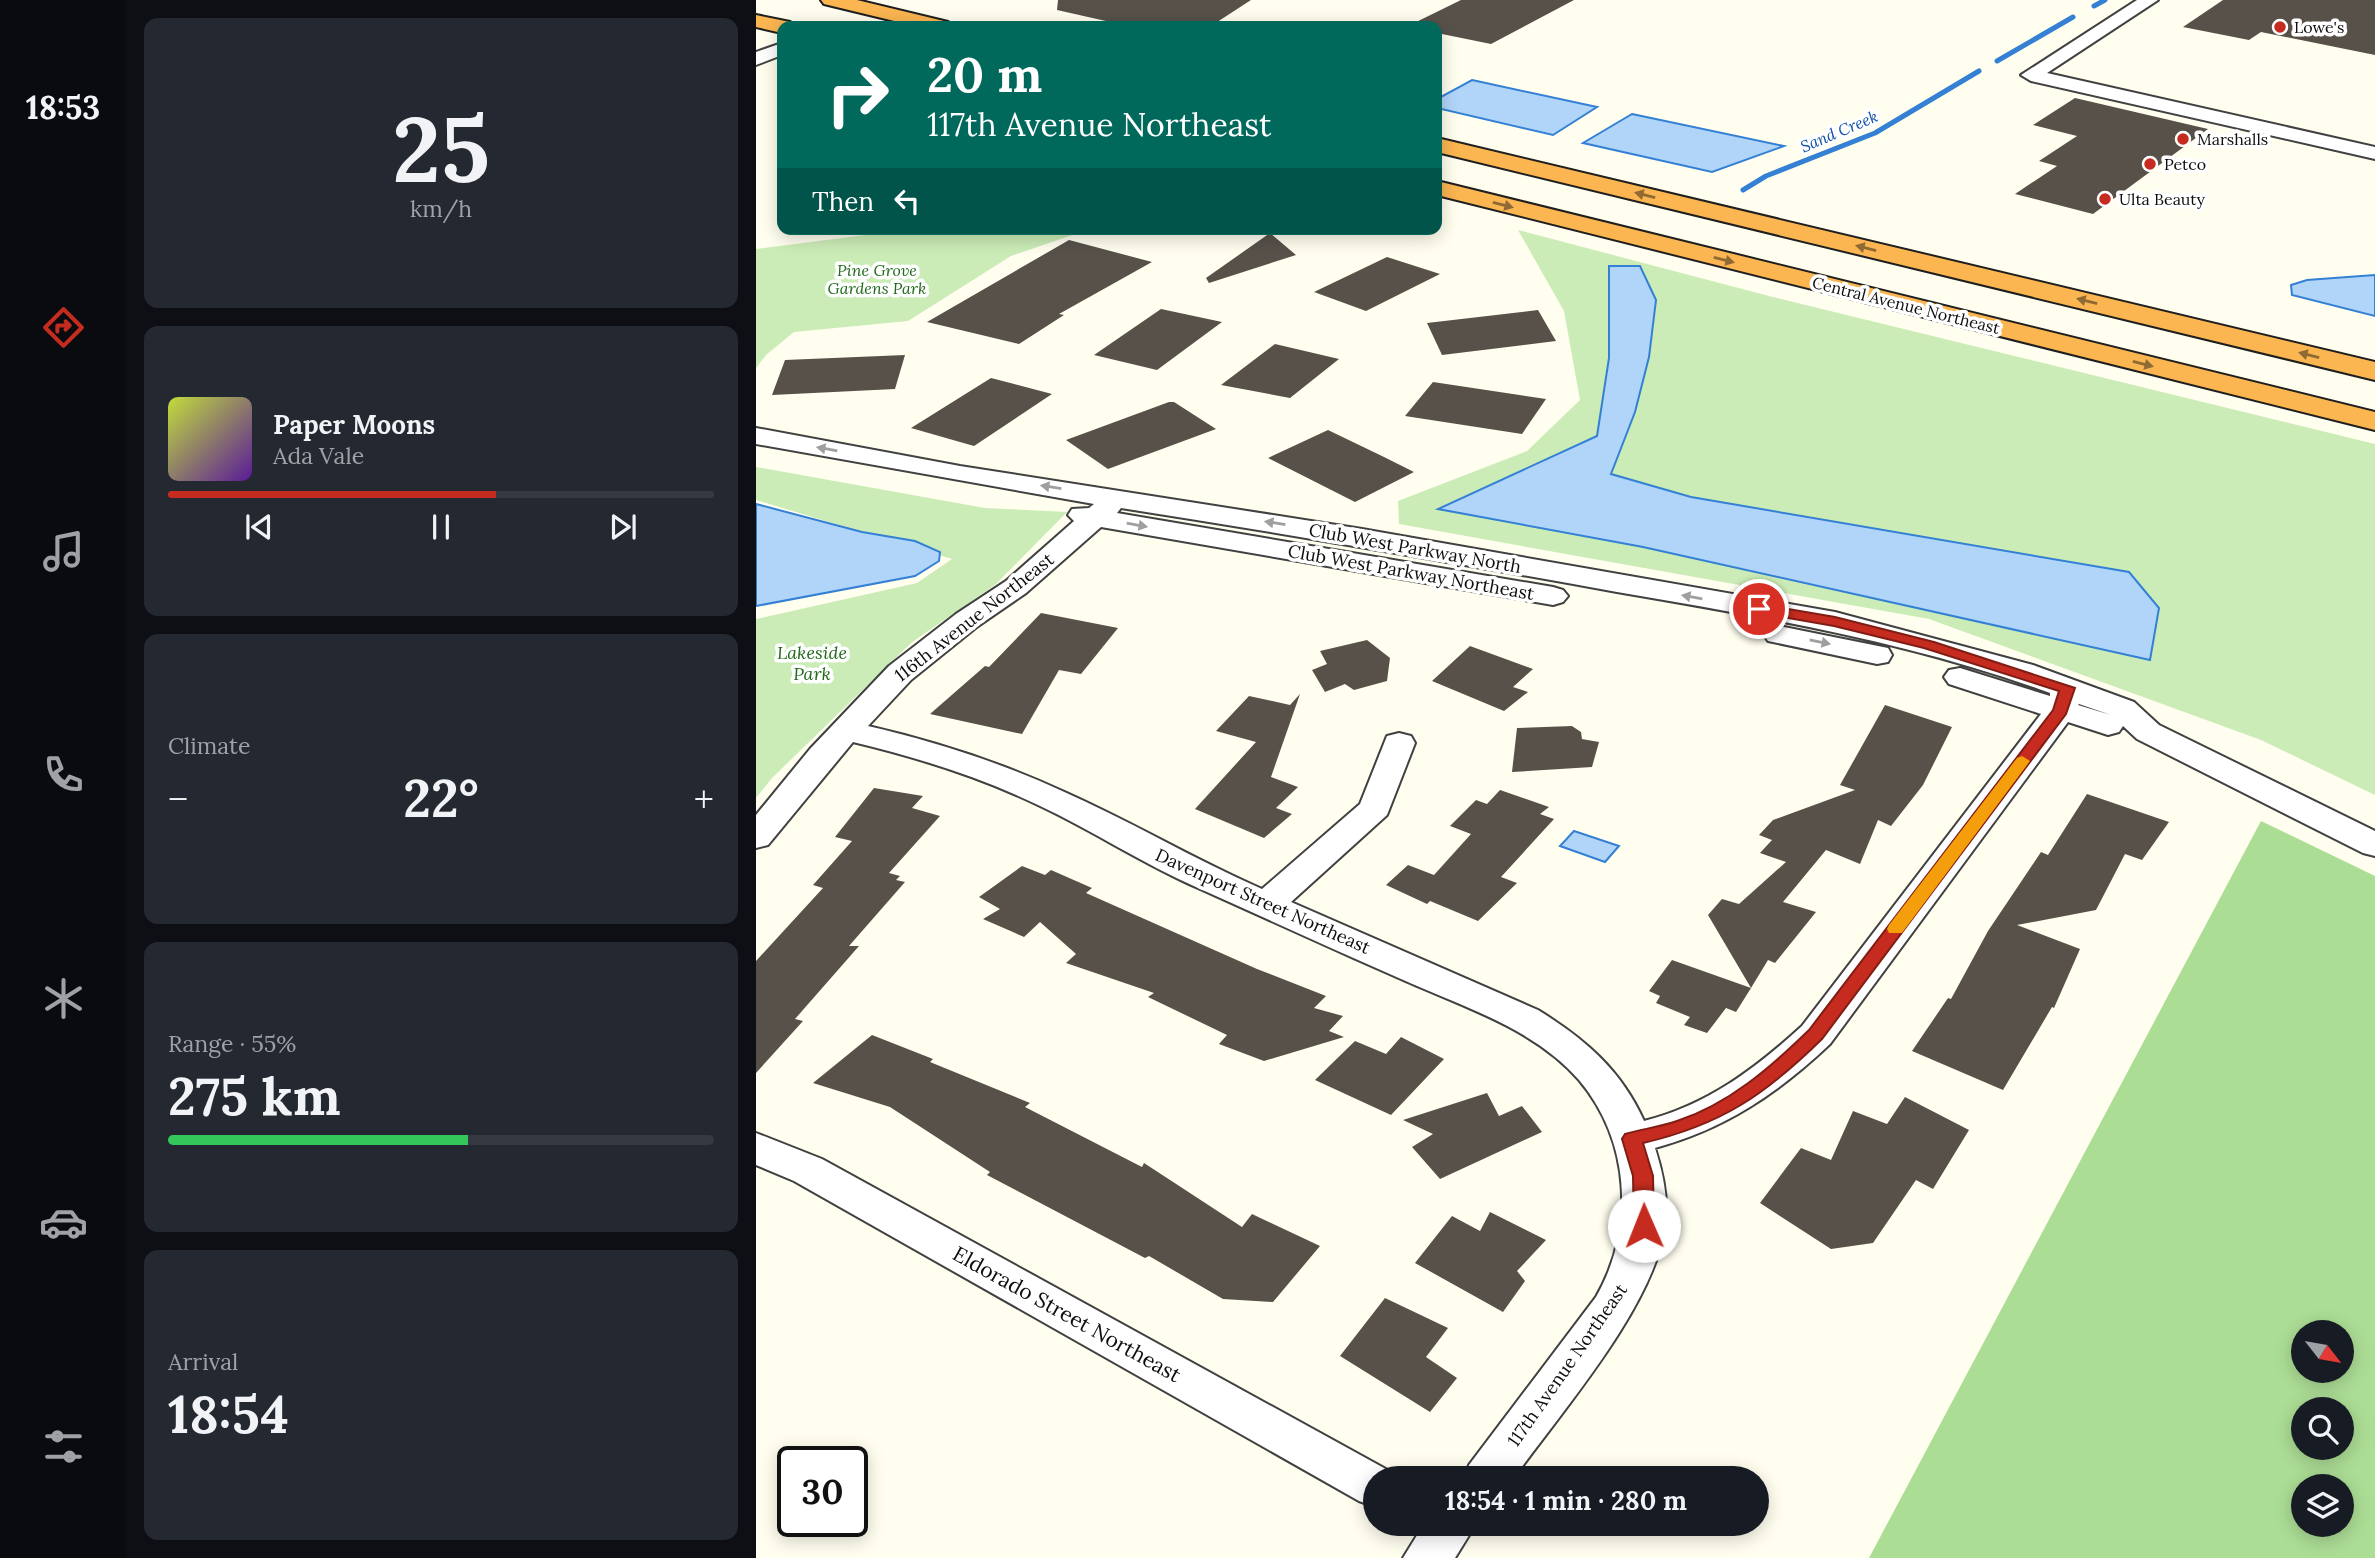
<!DOCTYPE html>
<meta charset="utf-8">
<style>
:root{--surface:#171b24;--page:#242831;--text:#f1f3f6;--muted:#9ea1a6;--line:#363941;--accent:#c52c1f}
body{margin:0;font-family:Lora,serif;background:var(--page);color:var(--text);height:100vh;display:flex;flex-direction:column;font-size:26px;white-space:nowrap}
*{box-sizing:border-box;margin:0}
p{font-size:23px;color:var(--muted)}
.icon{flex:none;width:38px;height:38px;fill:none;stroke:currentColor;stroke-width:2;stroke-linecap:round;stroke-linejoin:round}
.map{position:relative;flex:1;overflow:hidden}
.sheet{display:flex;flex-direction:column;gap:18px;padding:18px;background:#0d0f14;width:630px}
.sheet>*{flex:none}
.top-card{position:absolute;left:21px;top:21px;width:665px;height:214px;border-radius:14px;box-shadow:0 4px 18px #0003;background:#00695c;color:#fff;overflow:hidden}
.needle{width:46px;rotate:121deg}
.tools{position:absolute;left:1535px;top:1320px;display:grid;gap:14px}
.tools a{display:grid;place-items:center;width:63px;height:63px;border-radius:50%;background:var(--surface);box-shadow:0 4px 18px #0003;font-size:35px}
.speed{position:absolute;left:21px;top:1446px;display:flex;gap:14px;font-size:35px;font-weight:700;text-align:center}
.speed>*{display:grid;place-content:center;width:91px;height:91px;border-radius:50%;background:var(--surface);box-shadow:0 4px 18px #0003;line-height:1}
.speed .limit{border:4px solid #111;border-radius:10px;background:#fff;color:#111}
.pin{position:absolute;display:grid;place-items:center;width:60px;height:60px;color:#fff;margin:-30px;border:4px solid #fff;border-radius:50%;box-shadow:0 2px 7px #0007}
.me{position:absolute;width:77px;margin:-38px;rotate:359deg;stroke-linejoin:round;filter:drop-shadow(0 0 5px #0008)}
.turn{display:flex;align-items:center;gap:24px;height:147px;padding:0 35px;font-size:32px}
.turn .icon{width:91px;height:91px;stroke-width:2.5}
.turn b{display:block;font-size:49px;line-height:60px}
.then{display:flex;align-items:center;height:66px;padding:0 35px;background:#0003;gap:14px;font-size:26px}
.big{font-size:52px;font-weight:800;line-height:1.1}
.sheet .widget{flex:1;display:flex;flex-direction:column;justify-content:center;gap:10px;min-width:0;padding:0 24px;border-radius:14px;background:var(--page)}
.sheet .dial{align-items:center;gap:0}
.dial b{font-size:91px;line-height:1}
.song{display:flex;align-items:center;gap:21px}
.cover{width:84px;height:84px;border-radius:10px;background:linear-gradient(135deg,hsl(70 70% 55%),hsl(270 70% 35%))}
.played{height:7px;border-radius:4px;background:linear-gradient(90deg,var(--accent) 60%,var(--line) 60%)}
.keys{display:flex;justify-content:space-around;direction:ltr}
.heat{display:flex;justify-content:space-between;align-items:center;font-size:38px;direction:ltr}
.charge{height:10px;border-radius:5px;background:linear-gradient(90deg,#34c759 55%,var(--line) 0)}
.trip{position:absolute;left:607px;top:1466px;width:406px;height:70px;border-radius:35px;background:var(--surface);box-shadow:0 4px 18px #0003;font-weight:800;line-height:70px;text-align:center}
main{display:flex;flex:1;min-height:0}
.tabs{display:flex;flex-direction:column;width:126px;justify-content:space-around;align-items:center;background:#090b0e;color:var(--muted)}
.tabs .icon{width:49px;height:49px}
.tabs .selected{color:var(--accent)}
.tabs b{font-size:32px;color:var(--text)}
.map>svg:first-child{display:block}
.green{fill:#cbecb7}
.forest{fill:#acdd95;fill-rule:evenodd}
.water{fill:#b1d5f9;stroke:#3480d4;stroke-width:2}
.lines{fill:none;stroke-linecap:round;stroke-linejoin:round}
.stream{stroke:#3480d4;stroke-width:5}
.building{fill:#57514a}
.minor-casing{stroke:#414141;stroke-width:4}
.highway-casing{stroke:#1f1f1f;stroke-width:4}
.minor{fill:#fff;fill-rule:evenodd}
.highway{fill:#fbb551;fill-rule:evenodd}
.oneway{fill:#906a33}
.oneway2{fill:#9f9f9f}
.route{fill:#c52c1f;stroke:#801d14;stroke-width:2}
.slow{fill:#f59e0b}
.poi-dot{fill:#c52c1f;stroke:#fff;stroke-width:2.5}
.labels{text-anchor:middle;dominant-baseline:central;stroke-width:7;stroke-linejoin:round;paint-order:stroke}
.far-poi-label{font-size:16px;fill:#0e0e0e;stroke:#fff;text-anchor:start}
.far-water-label{font-size:16px;font-style:italic;fill:#1152a7;stroke:#fff}
.far-park-label{font-size:16px;font-style:italic;fill:#21691b;stroke:#fff}
.far-street-label{font-size:16px;fill:#0e0e0e;stroke:#fff}
.street-label{font-size:18px;fill:#0e0e0e;stroke:#fff}
.park-label{font-size:18px;font-style:italic;fill:#21691b;stroke:#fff}
.near-street-label{font-size:21px;fill:#0e0e0e;stroke:#fff}
</style>
<main>
<nav class="tabs">
<b>18:53</b>
<svg class="icon selected" aria-label="directions" viewBox="0 0 24 24"><path d="M12 3l9 9-9 9-9-9zM9 14v-3h6M13 9l2 2-2 2"/></svg>
<svg class="icon" aria-label="music" viewBox="0 0 24 24"><path d="M9 18V5l10-2v13"/><circle cx="6" cy="18" r="3"/><circle cx="16" cy="16" r="3"/></svg>
<svg class="icon" aria-label="phone" viewBox="0 0 24 24"><path d="M5 4h4l2 5-3 2q2 4 5 5l2-3 5 2v4C11 20 4 13 5 4z"/></svg>
<svg class="icon" aria-label="climate" viewBox="0 0 24 24"><path d="M12 3v18M4 7l16 10M4 17L20 7"/></svg>
<svg class="icon" aria-label="car" viewBox="0 0 24 24"><path d="M5 17H2v-5l4-1 3-4h7l3 4 3 1v5h-3M9 17h6M6 11h13"/><circle cx="7" cy="17" r="2"/><circle cx="17" cy="17" r="2"/></svg>
<svg class="icon" aria-label="filters" viewBox="0 0 24 24"><path d="M4 7h16M4 17h16"/><circle cx="9" cy="7" r="2"/><circle cx="15" cy="17" r="2"/></svg>
</nav>
<section class="sheet">
<div class="widget dial"><b>25</b><p>km/h</p></div>
<div class="widget">
<div class="song"><i class="cover"></i><div><b>Paper Moons</b><p>Ada Vale</p></div></div>
<div class="played"></div>
<div class="keys"><svg class="icon" aria-label="previous" viewBox="0 0 24 24"><path d="M18 5L8 12l10 7zM5 5v14"/></svg><svg class="icon" aria-label="pause" viewBox="0 0 24 24"><path d="M8 5v14M16 5v14"/></svg><svg class="icon" aria-label="next" viewBox="0 0 24 24"><path d="M6 5l10 7-10 7zM19 5v14"/></svg></div>
</div>
<div class="widget"><p>Climate</p>
<div class="heat"><a>−</a><b class="big">22°</b><a>+</a></div>
</div>
<div class="widget"><p>Range · 55%</p><b class="big">275 km</b><div class="charge"></div></div>
<div class="widget"><p>Arrival</p><b class="big">18:54</b></div>
</section>
<div class="map">
<svg width="1619" height="1558" viewBox="0 0 1619 1558">
<rect width="100%" height="100%" fill="#fffeef"/>
<path class="green" d="M156,229H334L255,256L152,321L38,332L10,355L0,368V249Z
M762,230L1013,296L1619,444V795L1505,740L1173,619L643,524L642,501L771,451L824,400L808,311Z
M0,467L229,508L311,512L240,584L155,643L16,778L0,798V619L161,583L196,559L0,500Z"/>
<path class="forest" d="M1505,821L1619,876V1558H1113ZM1547,1332H1586V1370H1547ZM1547,1409H1586V1447H1547ZM1547,1486H1586V1524H1547Z"/>
<path class="water" d="M716,80L841,107L797,135L681,108V99Z
M876,114L1028,146L956,172L827,143Z
M853,266H884L900,300L893,357L879,412L855,474L935,497L1373,572L1403,608L1394,660L887,547L682,509L841,436L853,358Z
M1619,275V316L1536,295L1535,285L1551,280Z
M0,504L106,532L159,541L184,552L183,561L159,576L0,606Z
M818,831L863,846L849,862L804,846Z"/>
<g class="lines">
<path class="stream" d="M1338,6L1349,0
M1241,61L1317,17
M987,190L1010,176L1119,133L1223,71"/>
</g>
<path class="building" d="M302,0H495L455,26H372L301,10Z
M705,0H818L735,44L681,33V26H652Z
M1467,0H1619V55L1505,32L1493,40L1427,27Z
M1319,98L1452,129L1337,214L1259,194L1301,166L1283,161L1321,136L1277,125Z
M514,233L540,255L453,283L450,278Z
M313,240L396,262L303,314L308,315L263,344L171,322Z
M631,257L684,274L610,311L558,292Z
M405,309L466,322L401,370L338,355Z
M782,310L800,341L686,355L671,323Z
M519,344L583,359L534,398L465,385Z
M149,355L139,389L16,395L29,360Z
M235,378L296,394L218,446L155,428Z
M677,382L790,399L766,434L649,416Z
M413,402H418L460,429L352,469L310,440Z
M572,430L628,457L658,472L599,502L512,458Z
M285,613L362,628L325,674L303,670L266,734L174,714L229,666L233,667Z
M611,640L634,658L631,681L598,690L589,684L569,692L556,670L571,664L564,651Z
M714,646L777,669L757,687L772,692L748,711L676,681Z
M544,694L515,777L542,787L520,808L536,814L508,838L439,809L500,742L460,731L493,696L534,705Z
M1129,705L1196,727L1167,785L1135,826L1122,820L1104,864L1070,850L1027,902L1060,912L1019,963L1012,960L995,988L952,915L966,899L983,904L1030,862L1004,853L1016,840L1003,835L1017,820L1099,790L1084,785Z
M816,726L825,732L826,739L843,742L836,767L756,772L761,728Z
M118,788L167,796L156,808L184,816L133,873L144,876L140,880L149,882L93,946H103L39,1019L47,1021L0,1073V961L67,888L57,885L96,841L79,837Z
M744,790L793,807L784,814L798,819L745,877L761,883L722,921L674,901L671,904L630,885L652,865L678,875L715,834L694,826L720,800L731,804Z
M1331,794L1413,822L1386,860L1369,854L1340,910L1261,925L1324,949L1298,1008L1296,1007L1247,1090L1156,1051L1192,998L1195,999L1232,931L1285,852L1292,855Z
M266,866L289,875L295,870L336,888L330,893L501,969L570,996L558,1008L587,1016L573,1031L588,1037L508,1061L463,1044L471,1035L392,997L398,993L310,963L320,954L284,922L268,937L227,919L244,909L223,897Z
M916,960L995,988L980,1012L970,1008L951,1033L928,1025L934,1017L900,1003L904,996L893,991Z
M116,1035L177,1059L174,1062L274,1103L269,1107L386,1167L388,1163L486,1227L496,1214L564,1246L517,1302L467,1299L393,1256L389,1258L231,1175L234,1172L134,1107L57,1083Z
M645,1037L688,1059L635,1115L559,1080L599,1041L630,1054Z
M731,1093L743,1116L766,1106L786,1132L684,1179L656,1147L677,1134L647,1120Z
M1149,1097L1213,1130L1177,1189L1160,1180L1117,1243L1075,1249L1004,1203L1045,1148L1075,1160L1097,1111L1131,1124Z
M734,1212L790,1240L761,1271L769,1281L747,1312L659,1263L696,1216L724,1231Z
M629,1298L692,1328L670,1357L701,1378L674,1412L584,1356Z"/>
<g class="lines">
<g class="minor-casing">
<path id="minor" d="M1381,0H1402L1291,73L1619,147V159L1275,81L1265,75Z
M26,43V55L0,65V52Z
M0,428L204,466L606,529L1079,612L1277,665L1378,702L1403,725L1619,831V856L1607,853L1381,739L1367,726L1363,732L1352,735L1312,722L1074,1044C1021,1094 969,1129 899,1148C907,1173 913,1201 909,1227C897,1308 805,1412 757,1479H707L713,1465L840,1297C879,1229 875,1142 823,1080C778,1028 705,1006 645,979C577,949 509,918 442,888C387,864 336,830 282,805C224,777 160,757 97,742L12,845L0,848V815L54,749L133,666L200,614L250,581L318,521L312,515L316,509L333,508L338,504L0,444ZM365,508C531,534 696,562 861,592C1008,617 1155,642 1294,693V696L1204,668L1193,670L1188,677L1193,684L1285,714L1046,1026C999,1069 951,1105 888,1121C865,1070 829,1039 782,1010L535,902L631,815L659,743L655,736L643,733L631,736L604,804L506,889C437,859 373,820 304,790C243,762 177,741 112,726L155,680L222,626L270,593L345,527L797,605L807,602L812,596L807,590L797,587L361,513ZM1323,704L1355,715L1322,705Z
M1023,626L1132,648L1136,655L1132,662L1121,664L1012,641L1008,635L1012,629Z
M0,1133L66,1159L637,1473L640,1479H620V1507L603,1501L38,1181L0,1165Z
M668,1524H720L699,1558H647Z"/>
</g>
<g class="highway-casing">
<path id="highway" d="M65,0H101L192,22L196,26H159L68,4Z
M0,15L34,22L36,26H26V33L0,27Z
M681,138L1619,362V380L681,152Z
M681,181L1619,412V430L681,195Z"/>
</g>
<use href="#minor" class="minor"/>
<use href="#highway" class="highway"/>
</g>
<defs><path id="oneway-solid" d="M-6-.8H1V-3.2L6.5 0L1 3.2V.8H-6Z" transform="scale(1.75)"/></defs>
<g class="oneway">
<use href="#oneway-solid" transform="translate(889 195) rotate(-166)"/>
<use href="#oneway-solid" transform="translate(747 205) rotate(14)"/>
<use href="#oneway-solid" transform="translate(1110 248) rotate(-166)"/>
<use href="#oneway-solid" transform="translate(968 260) rotate(14)"/>
<use href="#oneway-solid" transform="translate(1331 301) rotate(-166)"/>
<use href="#oneway-solid" transform="translate(1553 355) rotate(-166)"/>
<use href="#oneway-solid" transform="translate(1387 364) rotate(14)"/>
</g>
<g class="oneway2">
<use href="#oneway-solid" transform="translate(71 449) rotate(-170)"/>
<use href="#oneway-solid" transform="translate(295 487) rotate(-171)"/>
<use href="#oneway-solid" transform="translate(519 523) rotate(-171)"/>
<use href="#oneway-solid" transform="translate(381 525) rotate(10)"/>
<use href="#oneway-solid" transform="translate(936 597) rotate(-170)"/>
<use href="#oneway-solid" transform="translate(1064 642) rotate(11)"/>
</g>
<path class="route" d="M1003,604L1079,617L1178,642L1319,688L1310,714L1066,1039C1009,1095 965,1125 887,1143L897,1176L898,1226L895,1232H881L878,1226L877,1176L866,1139L869,1134C886,1129 904,1127 921,1121C973,1104 1015,1067 1053,1030L1297,710L1303,691L1168,648L1078,626L998,612V606Z"/>
<path class="slow" d="M1266,756L1274,761L1146,933H1133L1131,929L1133,925L1261,758Z"/>
<g class="poi-dot">
<circle cx="1524" cy="27" r="7"/>
<circle cx="1427" cy="139" r="7"/>
<circle cx="1394" cy="164" r="7"/>
<circle cx="1349" cy="199" r="7"/>
</g>
<g class="labels">
<g class="far-poi-label">
<text x="1538" y="27">Lowe's</text>
<text x="1441" y="139">Marshalls</text>
<text x="1408" y="164">Petco</text>
<text x="1363" y="199">Ulta Beauty</text>
</g>
<g class="far-water-label">
<text transform="translate(1083 131) rotate(-23)">Sand Creek</text>
</g>
<g class="far-park-label">
<text x="121" y="270">Pine Grove<tspan x="121" dy="18">Gardens Park</tspan></text>
</g>
<g class="far-street-label">
<text transform="translate(1150 305) rotate(14)">Central Avenue Northeast</text>
</g>
<g class="street-label">
<text transform="translate(659 548) rotate(10)">Club West Parkway North</text>
<text transform="translate(655 572) rotate(10)">Club West Parkway Northeast</text>
<text transform="translate(218 617) rotate(-38)">116th Avenue Northeast</text>
<text transform="translate(507 901) rotate(24)">Davenport Street Northeast</text>
<text transform="translate(811 1365) rotate(-55)">117th Avenue Northeast</text>
</g>
<g class="park-label">
<text x="56" y="652">Lakeside<tspan x="56" dy="21">Park</tspan></text>
</g>
<g class="near-street-label">
<text transform="translate(311 1314) rotate(29)">Eldorado Street Northeast</text>
</g>
</g>
</svg>
<div class="tools">
<a><svg class="needle" viewBox="-14 -14 28 28"><path d="M0-13l5 13h-10z" fill="#e53935"/><path d="M0 13l5-13h-10z" fill="#9ea1a6"/></svg></a>
<a><svg class="icon" aria-label="search" viewBox="0 0 24 24"><circle cx="10" cy="10" r="6"/><path d="M15 15l6 6"/></svg></a>
<a><svg class="icon" aria-label="layers" viewBox="0 0 24 24"><path d="M12 4l9 5-9 5-9-5zM3 14l9 5 9-5"/></svg></a>
</div>
<div class="speed"><div class="limit">30</div></div>
<div class="pin" style="left:1003px;top:609px;background:#d93025"><svg class="icon" aria-label="arrive" viewBox="0 0 24 24"><path d="M6 21V4h12l-3 4 3 4H6"/></svg></div>
<svg class="me" style="left:888px;top:1226px" viewBox="-20 -20 40 40"><circle r="19" fill="#fff"/><path d="M0-13L10 11 0 6-10 11z" fill="#c52c1f"/></svg>
<div class="trip">18:54 · 1 min · 280 m</div>
<div class="top-card">
<div class="turn"><svg class="icon" aria-label="right" viewBox="0 0 24 24"><path d="M7 20v-9h11M14 6l5 5-5 5"/></svg><div><b>20 m</b>117th Avenue Northeast</div></div>
<div class="then">Then<svg class="icon" aria-label="left" viewBox="0 0 24 24"><path d="M17 20v-9H6M10 6l-5 5 5 5"/></svg></div>
</div>
</div>
</main>
